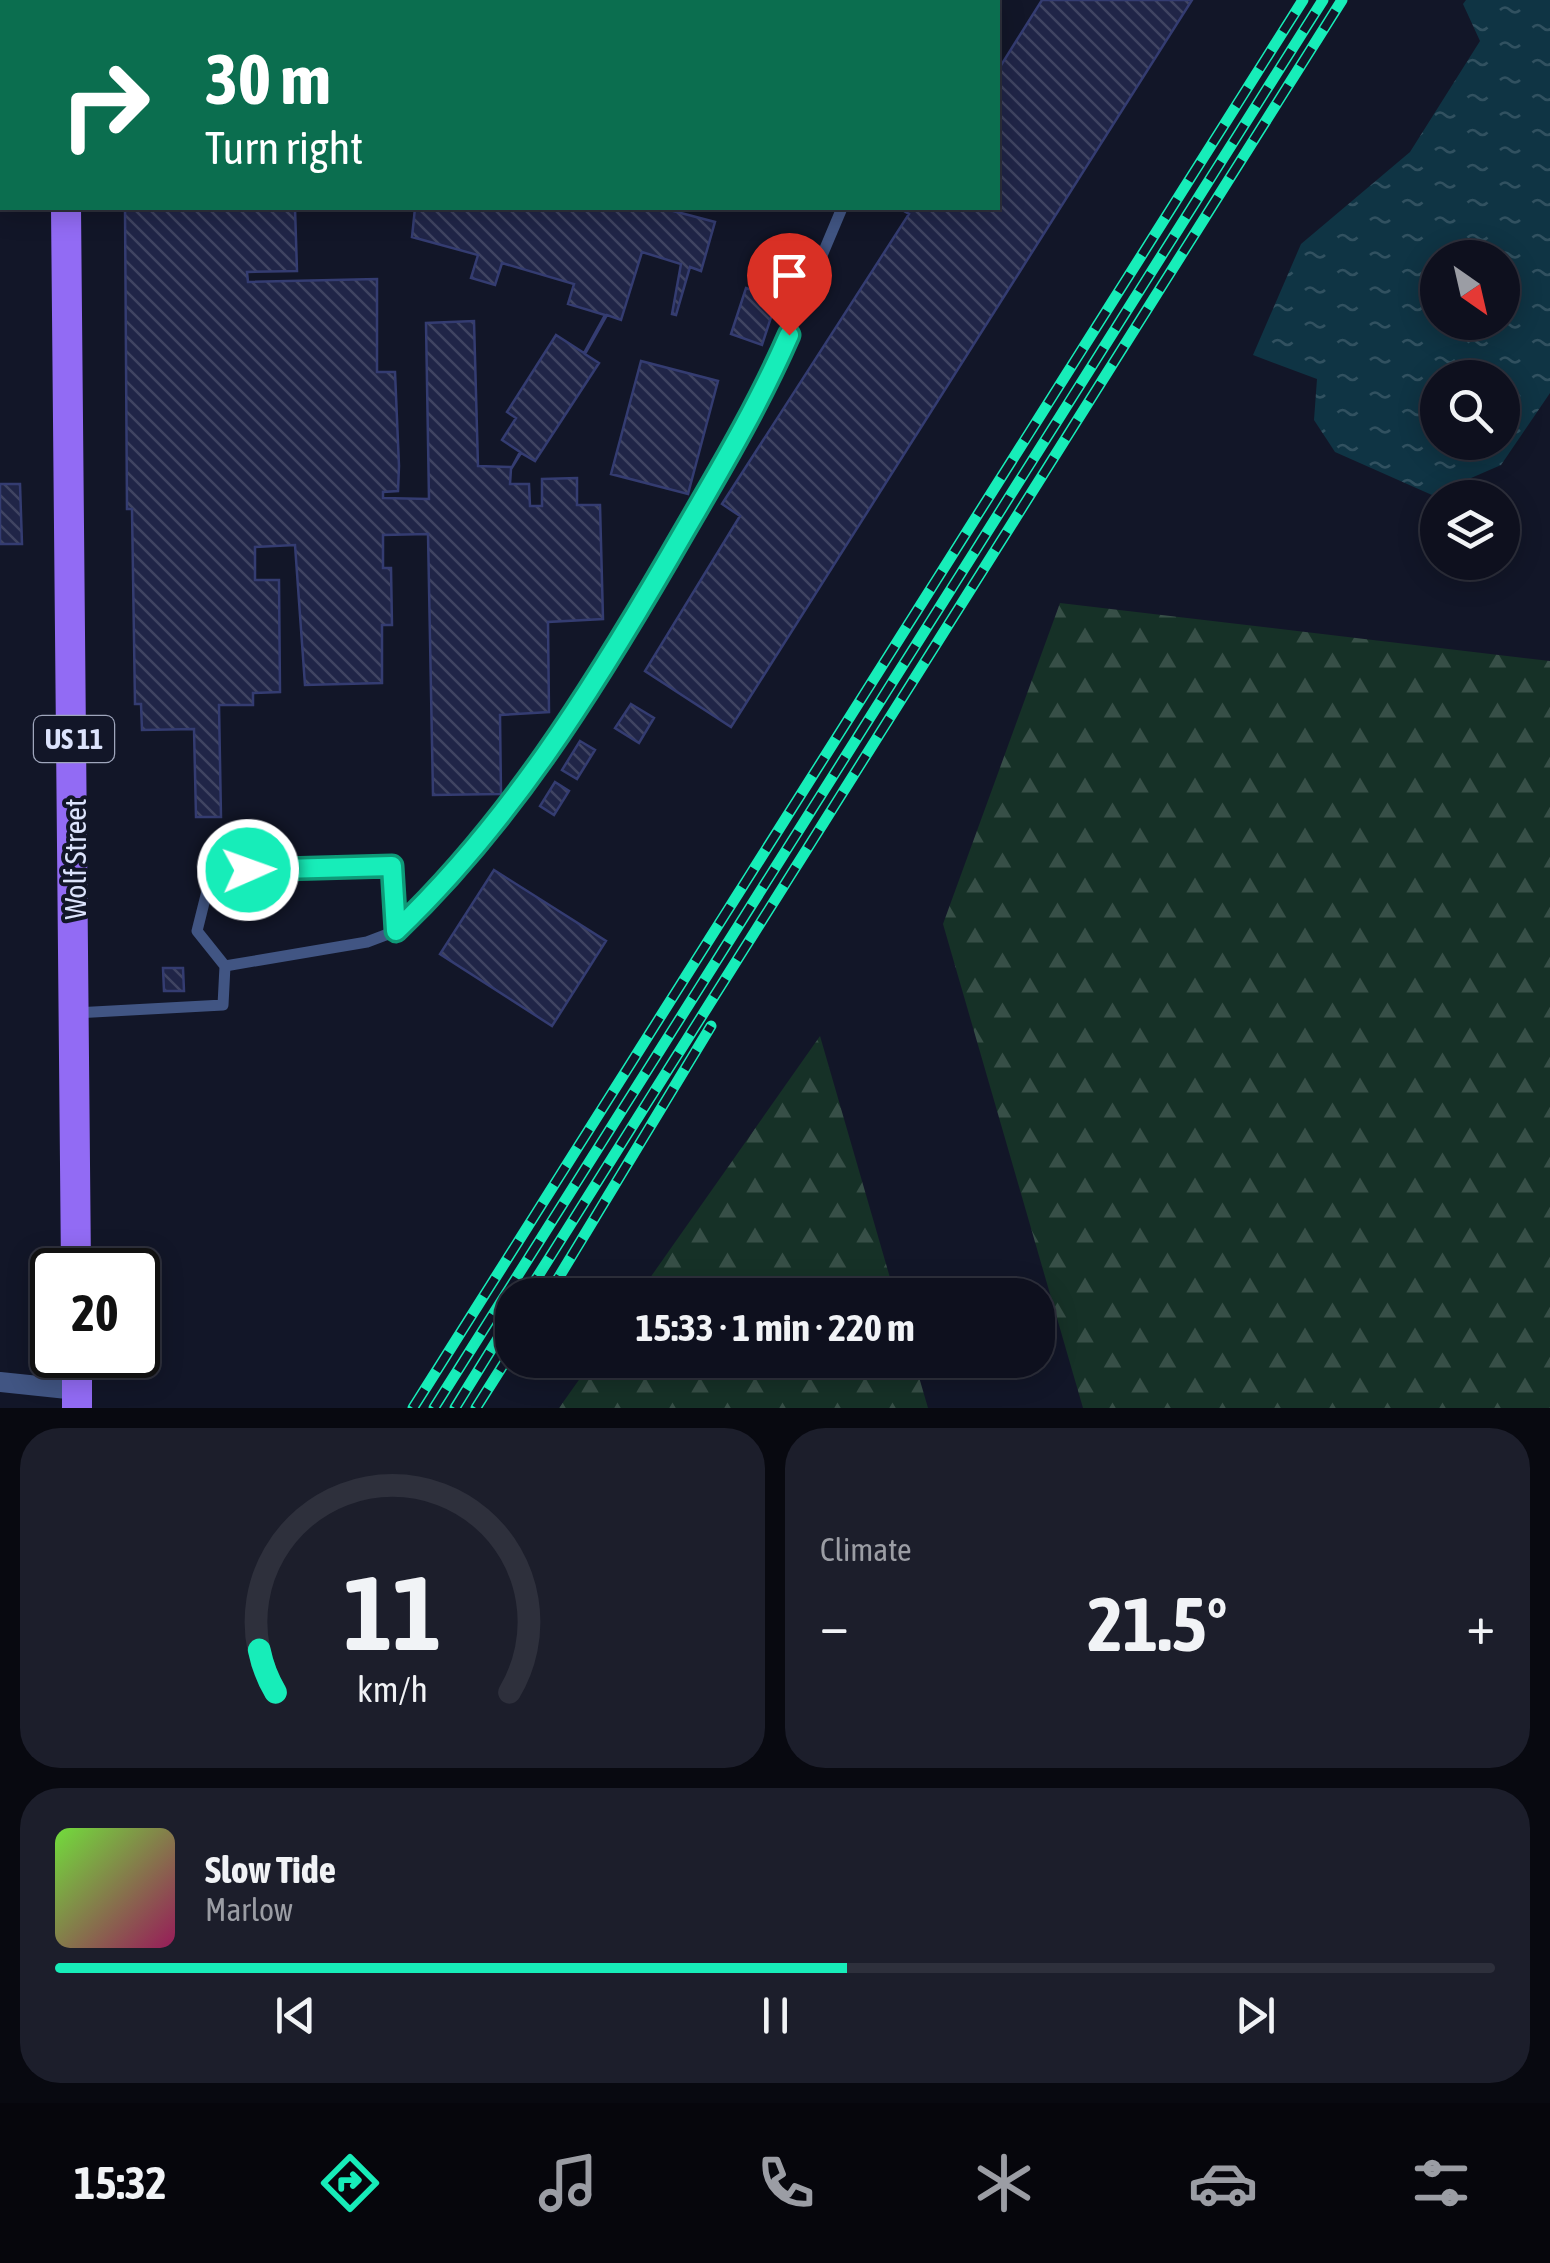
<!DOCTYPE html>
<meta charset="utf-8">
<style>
:root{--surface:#0e101e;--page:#1c1e2b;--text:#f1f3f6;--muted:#9b9da4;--line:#2e303c;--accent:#17edb9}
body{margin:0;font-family:"Asap Condensed",sans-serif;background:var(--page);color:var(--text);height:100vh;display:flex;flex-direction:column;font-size:38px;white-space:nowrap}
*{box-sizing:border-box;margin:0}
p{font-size:32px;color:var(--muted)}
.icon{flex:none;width:55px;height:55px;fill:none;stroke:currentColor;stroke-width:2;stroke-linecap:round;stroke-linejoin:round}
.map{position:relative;height:1408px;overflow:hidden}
.sheet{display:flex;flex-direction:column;gap:20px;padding:20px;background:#080910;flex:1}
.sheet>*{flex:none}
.hud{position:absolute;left:0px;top:0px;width:1000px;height:210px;box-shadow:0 5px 25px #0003,0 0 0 2px var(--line);background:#0b6e4f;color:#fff;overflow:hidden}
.needle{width:65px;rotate:146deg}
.controls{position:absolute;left:1420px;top:240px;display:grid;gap:20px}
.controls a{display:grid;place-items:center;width:100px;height:100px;border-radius:50%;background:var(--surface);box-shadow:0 5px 25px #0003,0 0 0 2px var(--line);font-size:50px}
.speed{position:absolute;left:30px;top:1248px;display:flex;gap:20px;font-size:50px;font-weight:700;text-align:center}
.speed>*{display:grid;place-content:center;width:130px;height:130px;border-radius:50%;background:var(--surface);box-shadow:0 5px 25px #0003,0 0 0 2px var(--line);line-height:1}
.speed .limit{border:5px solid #111;border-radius:15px;background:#fff;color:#111}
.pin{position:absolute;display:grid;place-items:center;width:85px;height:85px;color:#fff;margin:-102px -42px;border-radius:50% 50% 50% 0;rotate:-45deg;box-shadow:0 0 10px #0007}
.pin .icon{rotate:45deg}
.me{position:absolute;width:110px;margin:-55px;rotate:88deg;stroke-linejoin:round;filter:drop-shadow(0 0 8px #0008)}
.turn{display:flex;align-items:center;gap:35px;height:210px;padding:0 40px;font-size:45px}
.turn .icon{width:130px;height:130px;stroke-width:2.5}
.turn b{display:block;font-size:70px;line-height:85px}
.big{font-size:75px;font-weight:700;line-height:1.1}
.sheet .card{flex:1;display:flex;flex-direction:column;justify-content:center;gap:15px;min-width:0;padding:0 35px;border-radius:40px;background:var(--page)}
.sheet .dial{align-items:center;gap:0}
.dial svg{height:260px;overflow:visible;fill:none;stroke:var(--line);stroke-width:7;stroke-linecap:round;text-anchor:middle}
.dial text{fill:var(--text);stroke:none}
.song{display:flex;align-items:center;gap:30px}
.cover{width:120px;height:120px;border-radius:15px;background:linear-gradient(135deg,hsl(100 70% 55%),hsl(330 70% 35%))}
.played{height:10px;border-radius:5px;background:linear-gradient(90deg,var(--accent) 55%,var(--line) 55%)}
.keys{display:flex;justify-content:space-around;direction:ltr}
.heat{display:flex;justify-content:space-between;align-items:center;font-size:55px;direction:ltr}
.sheet .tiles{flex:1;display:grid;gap:20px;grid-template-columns:1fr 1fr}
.card:last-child{grid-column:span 2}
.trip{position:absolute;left:495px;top:1278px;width:560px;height:100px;border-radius:40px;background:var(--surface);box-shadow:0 5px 25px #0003,0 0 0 2px var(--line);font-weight:700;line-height:100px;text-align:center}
.dock{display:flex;height:160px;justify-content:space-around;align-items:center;background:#06060c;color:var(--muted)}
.dock .icon{width:70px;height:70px}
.dock .current{color:var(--accent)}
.dock b{font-size:45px;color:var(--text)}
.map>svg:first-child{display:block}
.forest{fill:url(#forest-firs)}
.water{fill:url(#water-ripples);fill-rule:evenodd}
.building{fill:url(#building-back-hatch);stroke:#343c71;stroke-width:2.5}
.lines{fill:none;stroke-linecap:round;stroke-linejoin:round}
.lane{stroke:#415583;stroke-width:11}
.street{stroke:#415583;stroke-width:20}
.primary{stroke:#926bf4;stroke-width:30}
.rail-casing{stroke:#17edb9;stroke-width:11}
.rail{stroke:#121628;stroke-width:8;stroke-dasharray:22;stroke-linecap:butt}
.route-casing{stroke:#0f9a78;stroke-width:25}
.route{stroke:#17edb9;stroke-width:18}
.labels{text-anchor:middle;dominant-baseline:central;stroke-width:8;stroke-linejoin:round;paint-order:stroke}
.shield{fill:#121628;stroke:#9fa6bc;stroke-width:2.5}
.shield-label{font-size:28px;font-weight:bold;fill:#dce3fc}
.street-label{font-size:30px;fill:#dce3fc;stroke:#121628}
</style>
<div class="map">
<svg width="1550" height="1408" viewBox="0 0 1550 1408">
<defs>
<pattern id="forest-firs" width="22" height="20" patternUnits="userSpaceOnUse" patternTransform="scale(2.5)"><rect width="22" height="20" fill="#163127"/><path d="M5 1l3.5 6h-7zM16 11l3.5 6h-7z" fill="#374f47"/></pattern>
<pattern id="water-ripples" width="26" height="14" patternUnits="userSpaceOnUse" patternTransform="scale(2.5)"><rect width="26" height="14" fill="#0f3444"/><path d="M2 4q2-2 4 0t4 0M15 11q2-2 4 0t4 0" fill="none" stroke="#315160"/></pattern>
<pattern id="building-back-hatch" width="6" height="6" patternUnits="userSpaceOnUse" patternTransform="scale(2.5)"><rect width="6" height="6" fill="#202547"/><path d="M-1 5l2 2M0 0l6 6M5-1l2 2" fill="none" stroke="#404462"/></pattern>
</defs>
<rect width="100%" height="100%" fill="#121628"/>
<path class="forest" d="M1060,603L1550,661V1408H1083L943,924Z
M820,1036L895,1295H638Z
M593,1360H914L928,1408H559Z"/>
<path class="water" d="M1466,0H1550V393L1501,465L1432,495L1335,452L1314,420L1317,379L1253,355L1301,244L1410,152L1480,41L1463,4ZM1438,258H1502V322H1438ZM1438,378H1502V442H1438Z"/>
<path class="building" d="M121,0H387V2H121Z
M472,0H759L471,2Z
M1042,0H1192L731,727L645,671L740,516L722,504L909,214L899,208H998V70Z
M125,208H295L297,271L247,272L248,282L377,279V372H395L399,466L398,491L383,492V498L429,499L426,323L474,321L478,466L512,467L520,452L502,440L516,418L507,412L556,335L584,353L605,315L568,304L574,284L502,263L495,285L471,278L478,255L412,237L415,208H662L715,222L701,271L690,267L676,315L672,314L681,264L642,252L621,320L607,315L585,354L599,363L535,461L521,453L511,469L510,484H529L530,506H542V479L577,478V505H600L603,619L548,622L549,712L500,715L501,794L433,795L428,534L383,535V568H391L392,625H382V683L305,685L295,545L255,547V580H279L280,692L253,693V705H219L221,817H196L194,729L142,730L141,704H135L132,509H127Z
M746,288L777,299L762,345L731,334Z
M641,361L718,381L688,494L611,474Z
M0,484H20L22,544H0Z
M631,704L654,718L639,743L615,728Z
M580,741L595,750L577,779L562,770Z
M555,782L569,791L554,815L540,806Z
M494,870L606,941L552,1026L440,954Z
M163,968H183L184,991H164Z"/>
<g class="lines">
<path class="lane" d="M915,2L916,0
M225,966L197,931L212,871L392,865L396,931
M75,1013L223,1005L225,966L367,942L396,931L521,794L590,692L760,403L842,208"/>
<path class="street" d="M0,1382L77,1390"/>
<path class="primary" d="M63,0V2
M66,208L76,1270
M77,1355V1408"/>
<g class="rail-casing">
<path id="rail" d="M526,1295L1342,0
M548,1295L711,1026
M413,1408L1303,0
M434,1408L1323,0
M455,1408L512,1316
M476,1408L512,1351"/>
</g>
<use href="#rail" class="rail"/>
</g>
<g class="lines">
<g class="route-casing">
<path id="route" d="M248,870L392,866L396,931C510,822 591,692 670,556C712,483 755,413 789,335"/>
</g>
<use href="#route" class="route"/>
</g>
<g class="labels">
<rect class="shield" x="34" y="716" width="80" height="46" rx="8"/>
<g class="shield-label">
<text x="74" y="739">US 11</text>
</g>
<g class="street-label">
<text transform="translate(75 859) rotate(-90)">Wolf Street</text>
</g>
</g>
</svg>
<div class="controls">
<a><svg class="needle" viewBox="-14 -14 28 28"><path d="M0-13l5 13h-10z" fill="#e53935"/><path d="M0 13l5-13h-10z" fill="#9b9da4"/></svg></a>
<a><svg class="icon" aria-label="search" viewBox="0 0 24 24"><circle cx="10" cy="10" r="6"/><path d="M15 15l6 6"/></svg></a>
<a><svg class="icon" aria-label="layers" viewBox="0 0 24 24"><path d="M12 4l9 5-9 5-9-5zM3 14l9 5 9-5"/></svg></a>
</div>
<div class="speed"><div class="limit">20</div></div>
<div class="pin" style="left:789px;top:335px;background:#d93025"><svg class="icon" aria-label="arrive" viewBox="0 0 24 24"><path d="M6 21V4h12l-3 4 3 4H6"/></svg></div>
<svg class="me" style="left:248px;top:870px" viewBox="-20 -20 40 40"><circle r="17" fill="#17edb9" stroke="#fff" stroke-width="3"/><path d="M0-11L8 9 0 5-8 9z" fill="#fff"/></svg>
<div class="trip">15:33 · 1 min · 220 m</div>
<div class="hud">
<div class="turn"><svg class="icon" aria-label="right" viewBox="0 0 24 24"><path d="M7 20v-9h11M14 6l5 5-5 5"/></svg><div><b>30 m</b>Turn right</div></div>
</div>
</div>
<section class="sheet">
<div class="tiles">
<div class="card dial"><svg viewBox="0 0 100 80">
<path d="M14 69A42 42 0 1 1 86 69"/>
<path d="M14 69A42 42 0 0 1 9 56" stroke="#17edb9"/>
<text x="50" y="56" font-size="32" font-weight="700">11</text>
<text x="50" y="72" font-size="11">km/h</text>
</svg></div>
<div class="card"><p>Climate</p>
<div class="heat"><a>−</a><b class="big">21.5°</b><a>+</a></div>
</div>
<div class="card">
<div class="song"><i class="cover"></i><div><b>Slow Tide</b><p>Marlow</p></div></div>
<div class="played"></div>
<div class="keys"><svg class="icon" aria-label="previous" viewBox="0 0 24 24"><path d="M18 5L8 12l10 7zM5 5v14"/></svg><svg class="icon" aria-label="pause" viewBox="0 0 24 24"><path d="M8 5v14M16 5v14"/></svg><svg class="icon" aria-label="next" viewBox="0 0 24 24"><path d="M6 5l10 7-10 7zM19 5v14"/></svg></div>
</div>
</div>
</section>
<nav class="dock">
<b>15:32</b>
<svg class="icon current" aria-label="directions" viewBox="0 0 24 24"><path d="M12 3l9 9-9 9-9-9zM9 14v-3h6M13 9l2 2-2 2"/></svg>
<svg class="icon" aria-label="music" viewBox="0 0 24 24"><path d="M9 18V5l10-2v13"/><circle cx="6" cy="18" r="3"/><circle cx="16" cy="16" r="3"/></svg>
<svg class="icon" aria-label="phone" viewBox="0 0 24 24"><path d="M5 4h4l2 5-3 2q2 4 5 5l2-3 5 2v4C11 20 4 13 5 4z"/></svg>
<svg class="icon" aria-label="climate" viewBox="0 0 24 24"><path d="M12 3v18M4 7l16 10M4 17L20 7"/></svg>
<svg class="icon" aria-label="car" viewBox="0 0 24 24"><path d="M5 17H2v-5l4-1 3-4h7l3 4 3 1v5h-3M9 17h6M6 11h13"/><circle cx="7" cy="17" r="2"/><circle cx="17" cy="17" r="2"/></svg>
<svg class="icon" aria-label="filters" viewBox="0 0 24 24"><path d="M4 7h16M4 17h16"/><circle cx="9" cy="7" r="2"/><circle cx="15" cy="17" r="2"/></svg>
</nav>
